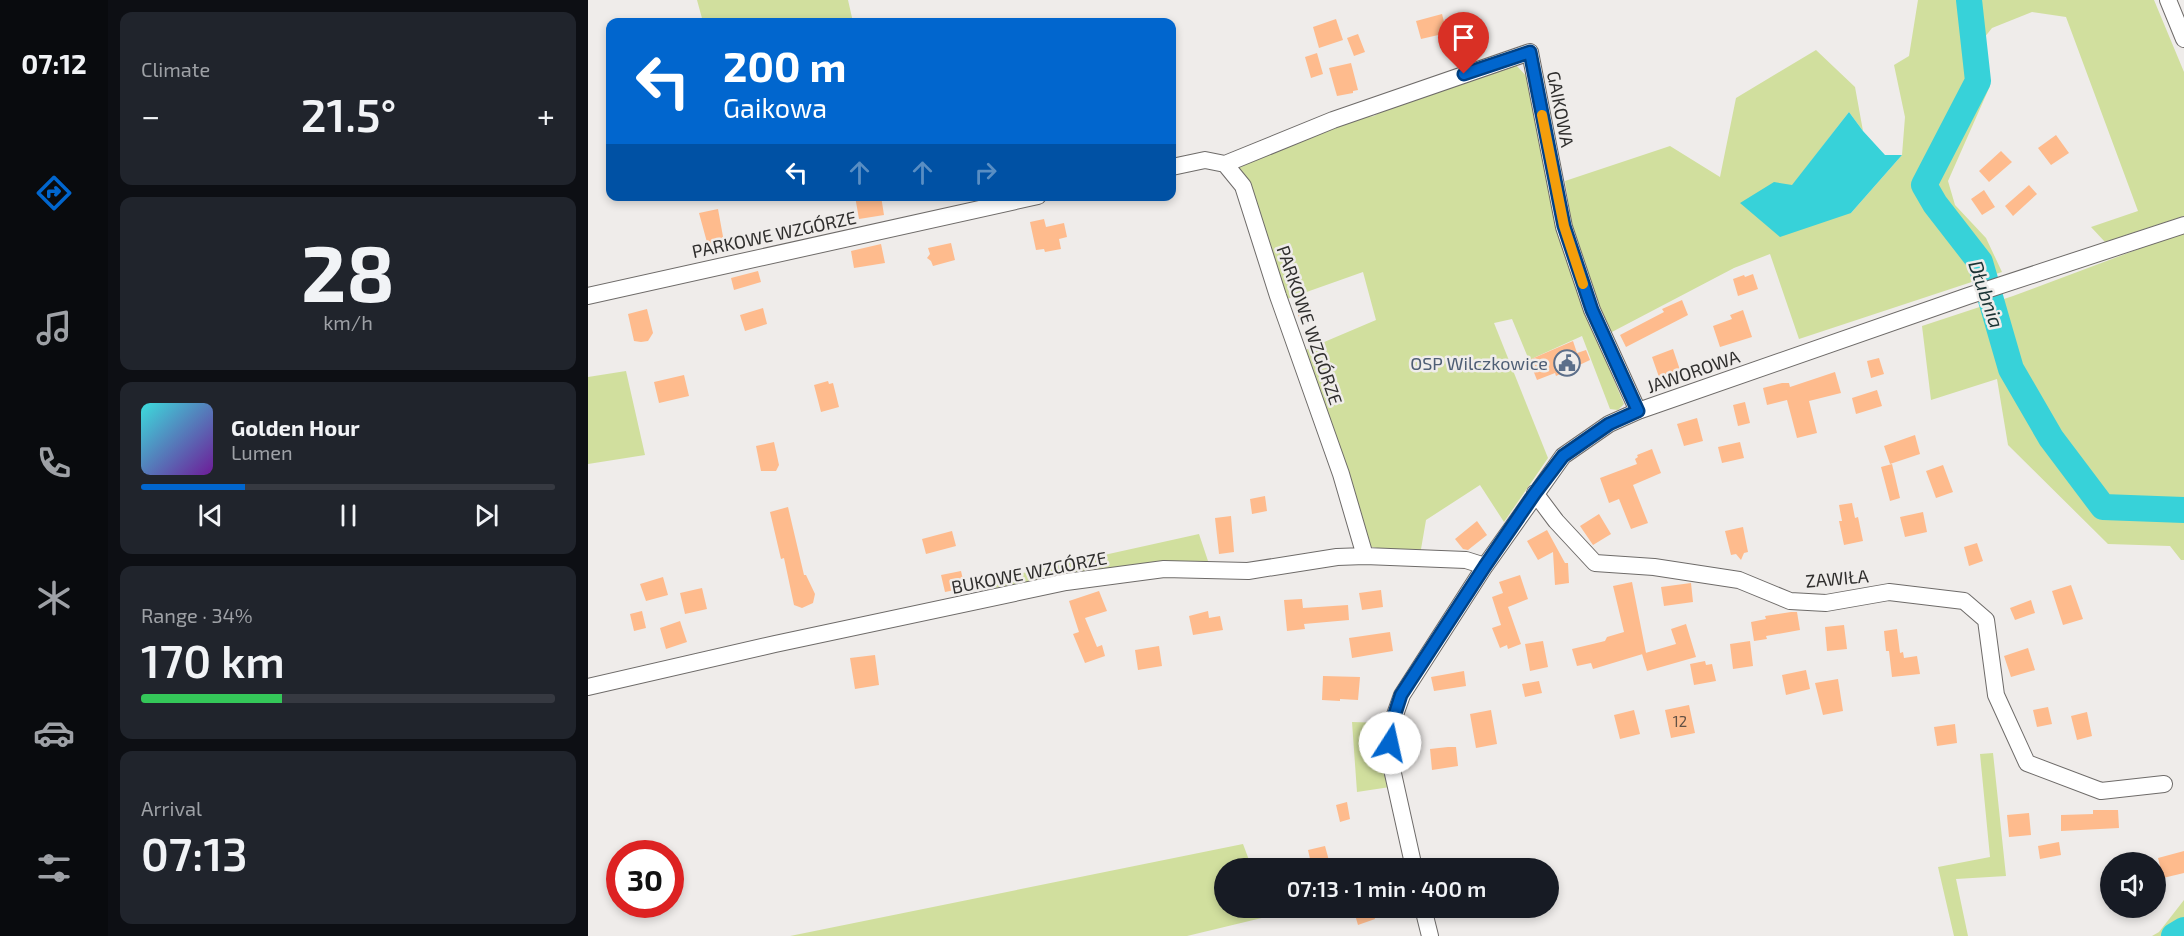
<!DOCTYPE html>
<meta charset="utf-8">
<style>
:root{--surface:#171b24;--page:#20242c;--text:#f1f3f6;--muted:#9ea1a6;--line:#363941;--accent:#0166ce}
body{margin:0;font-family:"Exo 2",sans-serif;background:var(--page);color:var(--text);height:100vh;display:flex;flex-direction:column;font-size:22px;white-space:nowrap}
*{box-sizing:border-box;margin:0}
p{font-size:20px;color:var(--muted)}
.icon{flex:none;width:33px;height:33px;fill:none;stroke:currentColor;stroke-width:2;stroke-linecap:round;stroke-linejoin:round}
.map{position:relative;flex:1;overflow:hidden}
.panel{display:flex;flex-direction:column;gap:12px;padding:12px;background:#0d0f14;width:480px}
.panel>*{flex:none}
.banner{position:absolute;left:18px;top:18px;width:570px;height:183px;border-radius:12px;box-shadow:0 3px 9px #0003;background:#0166ce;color:#fff;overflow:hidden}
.buttons{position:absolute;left:1512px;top:852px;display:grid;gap:12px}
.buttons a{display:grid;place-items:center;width:66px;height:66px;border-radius:50%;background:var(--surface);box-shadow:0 3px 9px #0003;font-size:30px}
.speed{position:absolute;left:18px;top:840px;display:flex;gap:12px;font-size:30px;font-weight:700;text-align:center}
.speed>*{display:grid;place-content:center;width:78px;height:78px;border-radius:50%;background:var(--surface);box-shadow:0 3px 9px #0003;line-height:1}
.speed .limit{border:9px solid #d22;background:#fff;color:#111}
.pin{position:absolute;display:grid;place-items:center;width:51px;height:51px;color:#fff;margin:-62px -26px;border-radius:50% 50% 50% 0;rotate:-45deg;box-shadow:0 0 6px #0007}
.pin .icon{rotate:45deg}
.me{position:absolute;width:66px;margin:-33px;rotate:10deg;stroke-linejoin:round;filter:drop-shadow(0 0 4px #0008)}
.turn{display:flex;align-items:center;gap:21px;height:126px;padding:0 18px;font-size:27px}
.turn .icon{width:78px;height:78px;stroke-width:2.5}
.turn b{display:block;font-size:42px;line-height:51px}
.lanes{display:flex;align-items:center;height:57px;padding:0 18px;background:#0003;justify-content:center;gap:30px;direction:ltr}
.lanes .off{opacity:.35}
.big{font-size:45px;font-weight:600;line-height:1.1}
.panel .tile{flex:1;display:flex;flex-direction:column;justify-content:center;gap:9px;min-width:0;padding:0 21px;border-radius:12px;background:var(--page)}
.panel .dial{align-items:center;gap:0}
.dial b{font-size:78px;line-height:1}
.song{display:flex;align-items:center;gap:18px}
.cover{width:72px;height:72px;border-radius:9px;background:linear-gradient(135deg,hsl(180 70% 55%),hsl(280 70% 35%))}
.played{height:6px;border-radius:3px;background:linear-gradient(90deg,var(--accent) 25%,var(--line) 25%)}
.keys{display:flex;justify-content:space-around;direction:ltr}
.heat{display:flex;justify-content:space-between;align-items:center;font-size:33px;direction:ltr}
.charge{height:9px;border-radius:4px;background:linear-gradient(90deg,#34c759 34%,var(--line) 0)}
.trip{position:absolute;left:626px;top:858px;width:345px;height:60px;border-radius:30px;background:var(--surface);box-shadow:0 3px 9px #0003;font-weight:600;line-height:60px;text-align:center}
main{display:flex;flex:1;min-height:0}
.tab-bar{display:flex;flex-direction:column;width:108px;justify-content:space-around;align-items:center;background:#090b0e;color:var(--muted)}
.tab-bar .icon{width:42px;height:42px}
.tab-bar .on{color:var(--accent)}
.tab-bar b{font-size:27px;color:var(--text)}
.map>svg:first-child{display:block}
.green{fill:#d1df9e}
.water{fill:#37d2d9}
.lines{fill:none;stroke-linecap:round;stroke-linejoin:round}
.river{stroke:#37d2d9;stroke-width:26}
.building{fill:#febb8d}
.minor-casing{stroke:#6e6b69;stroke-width:18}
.minor{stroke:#fff;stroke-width:16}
.route-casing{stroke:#014286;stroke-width:15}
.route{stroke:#0166ce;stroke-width:10}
.slow{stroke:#f59e0b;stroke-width:10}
.labels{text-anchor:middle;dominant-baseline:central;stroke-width:5;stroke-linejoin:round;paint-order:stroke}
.number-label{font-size:15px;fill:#635145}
.street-label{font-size:18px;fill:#2f2e2d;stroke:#efecea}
.service-label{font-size:18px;fill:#4e5e75;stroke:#efecea;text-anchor:end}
.water-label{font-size:20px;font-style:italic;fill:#1a3334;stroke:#efecea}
</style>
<main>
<nav class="tab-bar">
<b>07:12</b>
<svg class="icon on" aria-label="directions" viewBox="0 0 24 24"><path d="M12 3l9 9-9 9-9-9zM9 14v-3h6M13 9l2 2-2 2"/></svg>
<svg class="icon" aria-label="music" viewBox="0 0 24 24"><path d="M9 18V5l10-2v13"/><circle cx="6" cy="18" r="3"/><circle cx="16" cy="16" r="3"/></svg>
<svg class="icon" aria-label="phone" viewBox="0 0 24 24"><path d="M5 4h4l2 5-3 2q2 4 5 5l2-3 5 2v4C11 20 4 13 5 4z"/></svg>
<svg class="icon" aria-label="climate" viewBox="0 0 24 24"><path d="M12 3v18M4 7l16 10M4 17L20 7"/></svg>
<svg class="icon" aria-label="car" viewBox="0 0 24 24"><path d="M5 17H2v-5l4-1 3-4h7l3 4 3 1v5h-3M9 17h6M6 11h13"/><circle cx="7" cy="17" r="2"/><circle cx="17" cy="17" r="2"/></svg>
<svg class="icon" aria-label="filters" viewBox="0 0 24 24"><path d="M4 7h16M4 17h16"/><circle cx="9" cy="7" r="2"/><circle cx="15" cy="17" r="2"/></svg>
</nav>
<section class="panel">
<div class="tile"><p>Climate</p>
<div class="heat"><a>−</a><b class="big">21.5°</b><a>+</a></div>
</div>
<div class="tile dial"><b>28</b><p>km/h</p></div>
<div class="tile">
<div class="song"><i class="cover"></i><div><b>Golden Hour</b><p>Lumen</p></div></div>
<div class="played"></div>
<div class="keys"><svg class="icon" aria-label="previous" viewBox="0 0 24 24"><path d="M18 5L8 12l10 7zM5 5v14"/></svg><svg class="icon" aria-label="pause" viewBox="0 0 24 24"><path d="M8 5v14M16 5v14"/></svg><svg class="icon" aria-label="next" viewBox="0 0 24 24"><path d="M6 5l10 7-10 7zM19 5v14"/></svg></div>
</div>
<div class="tile"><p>Range · 34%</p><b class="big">170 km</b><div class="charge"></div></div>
<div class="tile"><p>Arrival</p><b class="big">07:13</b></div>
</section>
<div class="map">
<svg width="1596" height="936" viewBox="0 0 1596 936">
<rect width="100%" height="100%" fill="#efecea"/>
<path class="green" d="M109,0H260L265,22H115Z
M1330,0H1566L1596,72V216L1517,242L1503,227L1550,211L1478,17L1444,12L1404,28L1396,38L1402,86L1360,181L1367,205L1398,238L1414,272L1211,339L1182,254L1146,268L1022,333L997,274L985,232L977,181L1082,146L1132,177L1148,98L1228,50L1267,87L1275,131L1261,112L1204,186L1263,213L1314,155L1317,117L1306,65L1321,56Z
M928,65L940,78L991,297L1036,404L1030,410L1022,409L994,336L941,360L924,319L906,323L960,458L916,522L892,485L838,520L832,555L783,547L715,351L788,320L775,272L696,300L670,215L651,166L761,120L786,116L801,107Z
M1596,232V560H1593L1582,546L1520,544L1420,445L1409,379L1343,400L1334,326L1425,296Z
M38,371L57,455L0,464V377Z
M611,534L621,564L502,572L405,588L403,580Z
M764,722L797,723L792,748L802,787L769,792Z
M1405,753L1418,876L1368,879L1380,936H1366L1350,867L1402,857L1392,754Z
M655,844L664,868H636V908H678L682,916L599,936H202Z
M1596,900V936H1564L1571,932Z"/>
<path class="water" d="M1261,112L1275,131L1297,155H1314L1263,213L1192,237L1152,203L1186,182L1204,185Z"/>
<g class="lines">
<path class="river" d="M1381,0L1390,81L1336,185L1347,204L1392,262L1423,369L1463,438L1515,507L1596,510
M1586,936L1596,930"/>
</g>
<path class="building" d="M854,14L859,33L833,39L828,21Z
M748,19L755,40L731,48L725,27Z
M770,34L777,52L766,56L759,38Z
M729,53L735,74L723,78L717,57Z
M763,63L770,90L765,91V93L749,96L741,68Z
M1468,135L1481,153L1463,165L1450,148Z
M1413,151L1424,162L1401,182L1391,171Z
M1441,185L1449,194L1425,216L1417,206Z
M1396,190L1407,207L1394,215L1383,199Z
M267,196H293L296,215L271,219Z
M130,209L136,242L120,246L111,213Z
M456,219L458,227L476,223L479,237L471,239L473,249L457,252L456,249L448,250L442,222Z
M363,243L367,260L345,266L343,261L339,258L342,254L340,248Z
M293,244L297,263L266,268L263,251Z
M170,271L173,282L146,290L143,278Z
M1165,274L1170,289L1150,296L1145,279L1156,275L1157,277Z
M1094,300L1100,315L1038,347L1032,335L1076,312L1074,309Z
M721,302L726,320L713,324L707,306Z
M175,308L179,324L157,331L152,315Z
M59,309L65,333L60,341L53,342L46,341L40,314Z
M1155,310L1164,337L1132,347L1125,326L1144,319L1142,315Z
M985,341L989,353L998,350L1002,360L968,376L967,373L949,380L941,360Z
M1085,349L1092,370L1071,377L1064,357Z
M1291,358L1296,374L1283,378L1279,361Z
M1247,372L1253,393L1221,401L1229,433L1209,438L1199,400L1179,405L1175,388L1194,383H1201L1202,387Z
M96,375L101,396L71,403L66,382Z
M240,381L241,384L245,383L251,407L233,412L226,385Z
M1289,390L1294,406L1268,414L1264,398Z
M1157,402L1162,423L1150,426L1145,405Z
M1109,418L1115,441L1096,446L1089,424Z
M1327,435L1332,454L1302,464L1296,446Z
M186,442L191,465L188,471H173L168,446Z
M1152,442L1156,458L1134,463L1130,447Z
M1064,449L1073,473L1045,485L1060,523L1043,529L1031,499L1021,503L1012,478L1049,464L1047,459L1050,457L1049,455Z
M1304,464L1312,498L1302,501L1293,467Z
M1355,465L1365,492L1348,498L1338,471Z
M677,496L679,511L664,514L662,499Z
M1264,503L1267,518L1270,517L1275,541L1256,545L1251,521H1254L1251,505Z
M200,507L216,575H218L227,594L225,603L214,608L206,605L196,558L193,559L182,512Z
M1335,512L1339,532L1317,537L1312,517Z
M1011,514L1023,534L1005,545L992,526Z
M643,516L646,552L631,554L627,518Z
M889,521L899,535L880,550L875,549L867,539Z
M1155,527L1160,552L1156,553L1153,560L1148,554L1143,555L1137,531Z
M959,530L977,563H980L981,583L967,585L965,552L950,560L939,541Z
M364,531L368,546L338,554L334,539Z
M1389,543L1395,561L1381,566L1376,547Z
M373,571L377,588L357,592L353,575Z
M932,575L940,599L920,607L933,644L920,649L919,645L912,648L904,628L913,625L904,597L915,593L911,582Z
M75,577L80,595L58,601L52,584Z
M1044,582L1058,653L1005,669L1003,663L989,666L984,649L1017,641L1019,637L1036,632L1025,586Z
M1103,583L1105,602L1076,606L1073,587Z
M1483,585L1495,619L1475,625L1464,591Z
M114,588L119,609L97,614L92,593Z
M793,590L795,607L774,610L771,593Z
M511,591L519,611L497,618L509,647L514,645L517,656L497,663L485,634L491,632L481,601Z
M714,599L715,608L760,605L761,620L716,624L717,629L699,631L696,600Z
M1443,600L1447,613L1427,620L1422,608Z
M54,611L58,628L46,631L42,614Z
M620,611L621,618L632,616L635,630L605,635L601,616Z
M1203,612H1209L1212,630L1178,636L1179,639L1166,641L1163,622L1178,619L1177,616Z
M92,621L99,642L78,649L72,628Z
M1098,624L1108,657L1059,671L1054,654L1088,644L1083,629Z
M1256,625L1259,649L1239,651L1237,627Z
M1309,629L1312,653L1315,652L1316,658L1329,656L1332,674L1304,677L1301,651H1298L1296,631Z
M802,632L805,651L764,658L761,638Z
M955,641L960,667L942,671L937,644Z
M1162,641L1165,666L1145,669L1142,644Z
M571,646L574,666L550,670L547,650Z
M1440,648L1447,670L1423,677L1416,656Z
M287,655L291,685L267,689L262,658Z
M1117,661L1118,665L1124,664L1128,681L1106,685L1102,664Z
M1218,670L1222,689L1198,695L1194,675Z
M876,671L878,686L846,691L843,677Z
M735,676L772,677L770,700L752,699V701L734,700Z
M1250,679L1255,711L1235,715L1227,683Z
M951,681L954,693L937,697L934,684Z
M1101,705L1107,733L1083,738L1077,710Z
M1460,707L1464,724L1449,727L1445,710Z
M903,710L909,744L888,748L882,714Z
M1046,710L1052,734L1032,739L1026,715Z
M1499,712L1504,736L1489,740L1483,716Z
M1367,724L1369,743L1349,746L1346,727Z
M860,747H868L870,766L844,770L842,749Z
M759,802L762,819L752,822L748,805Z
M1505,810H1530L1531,828L1473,831V815L1505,814Z
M1441,813L1443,835L1421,837L1419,815Z
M1471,842L1473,855L1452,859L1450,846Z
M737,846L743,868H724L720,850Z
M1596,851V873L1575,878L1570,858Z
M765,908H783L787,919L770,925Z"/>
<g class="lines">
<g class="minor-casing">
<path id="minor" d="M1580,0L1596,39
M637,164L745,120L942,52L976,227L1004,310L1050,411
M584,167L617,160L637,164L655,186L690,296L753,474L777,556
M0,296L450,196
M947,493L968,521L1007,563L1066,567L1151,580L1202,601L1238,603L1301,592L1376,601L1398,620L1408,695L1439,763L1513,791L1576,784
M0,687L187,644L478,582L576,569L660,571L749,557L777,556L878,560L897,566
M826,868L802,760L803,726L814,695L897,566L975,456L1021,424L1050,411L1380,296L1596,225
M835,908L842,936"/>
</g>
<use href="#minor" class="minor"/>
</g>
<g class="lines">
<g class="route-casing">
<path id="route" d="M802,743L803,726L813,695L897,566L947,493L975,456L1021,424L1050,411L1004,310L976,226L942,52L876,74"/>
</g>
<use href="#route" class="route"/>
<path class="slow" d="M954,115L976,226L995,284"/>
</g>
<defs>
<g id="civic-ring" transform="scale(1.35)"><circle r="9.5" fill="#efecea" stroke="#5c6f8a" stroke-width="1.5"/><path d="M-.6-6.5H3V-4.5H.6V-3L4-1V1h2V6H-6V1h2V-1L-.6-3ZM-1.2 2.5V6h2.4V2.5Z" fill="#5c6f8a"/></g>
</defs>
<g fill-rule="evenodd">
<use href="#civic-ring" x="979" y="363"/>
</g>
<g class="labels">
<g class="number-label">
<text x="1092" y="721">12</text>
</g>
<g class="street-label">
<text transform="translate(973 109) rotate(79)">GAIKOWA</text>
<text transform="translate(186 234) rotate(-12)">PARKOWE WZGÓRZE</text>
<text transform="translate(722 325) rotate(71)">PARKOWE WZGÓRZE</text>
<text transform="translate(1105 371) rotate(-19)">JAWOROWA</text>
<text transform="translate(441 572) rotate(-11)">BUKOWE WZGÓRZE</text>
<text transform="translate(1249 578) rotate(-5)">ZAWIŁA</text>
</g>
<g class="service-label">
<text x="960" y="363">OSP Wilczkowice</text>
</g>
<g class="water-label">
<text transform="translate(1399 294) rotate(71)">Dłubnia</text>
</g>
</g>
</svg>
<div class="buttons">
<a><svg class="icon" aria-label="sound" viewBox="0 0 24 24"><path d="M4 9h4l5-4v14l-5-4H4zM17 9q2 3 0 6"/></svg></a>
</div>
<div class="speed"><div class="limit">30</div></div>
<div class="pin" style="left:876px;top:74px;background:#d93025"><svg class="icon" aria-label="arrive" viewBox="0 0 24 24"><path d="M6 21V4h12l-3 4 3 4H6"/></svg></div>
<svg class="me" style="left:802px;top:743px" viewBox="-20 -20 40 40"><circle r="19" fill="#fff"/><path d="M0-13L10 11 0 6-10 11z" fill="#0166ce"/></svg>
<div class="trip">07:13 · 1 min · 400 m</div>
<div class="banner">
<div class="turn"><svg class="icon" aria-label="left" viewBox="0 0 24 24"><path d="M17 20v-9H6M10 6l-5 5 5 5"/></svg><div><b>200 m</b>Gaikowa</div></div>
<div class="lanes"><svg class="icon" aria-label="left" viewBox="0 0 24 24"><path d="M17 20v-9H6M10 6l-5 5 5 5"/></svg><svg class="icon off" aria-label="ahead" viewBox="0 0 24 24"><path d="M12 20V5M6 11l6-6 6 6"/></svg><svg class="icon off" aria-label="ahead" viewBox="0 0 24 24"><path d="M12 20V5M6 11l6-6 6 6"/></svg><svg class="icon off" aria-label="right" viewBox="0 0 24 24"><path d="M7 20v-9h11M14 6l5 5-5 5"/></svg></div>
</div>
</div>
</main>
